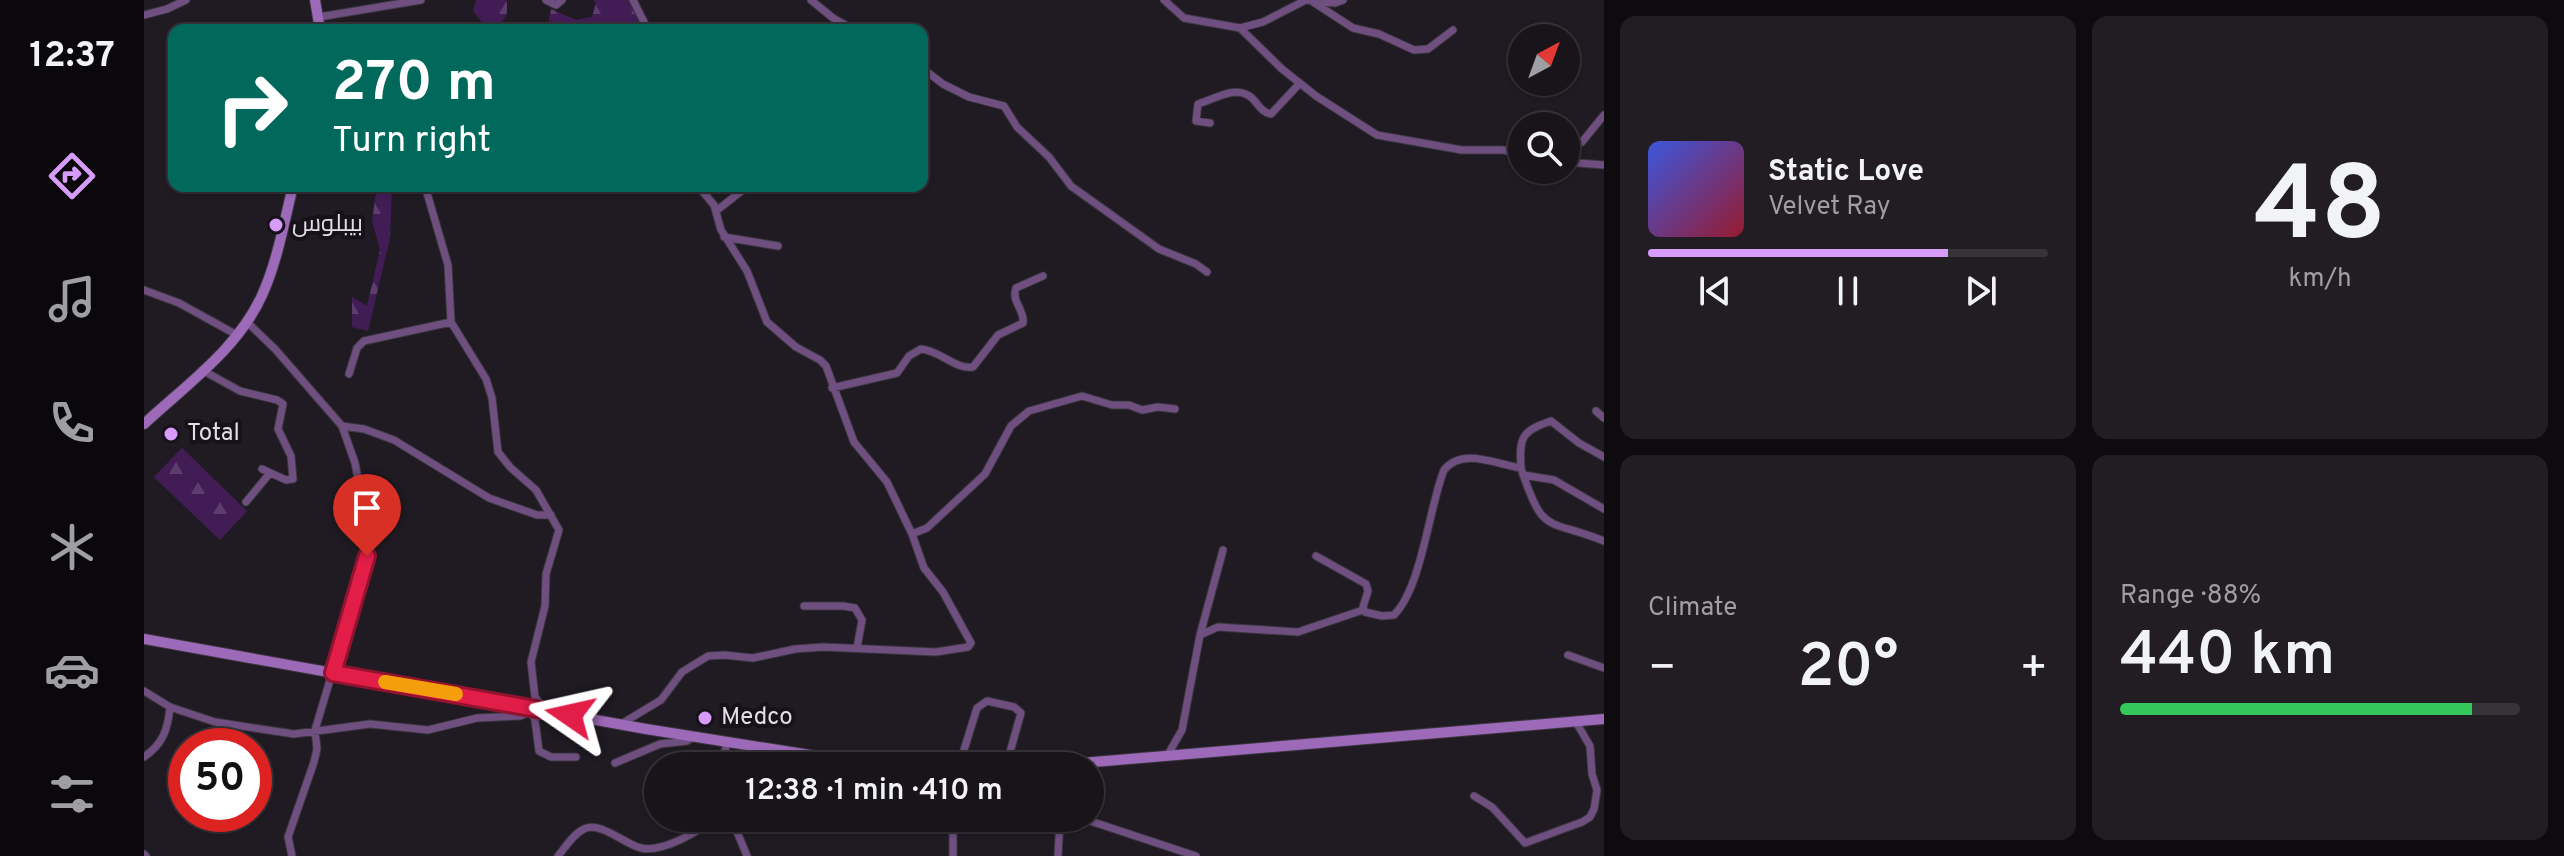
<!DOCTYPE html>
<meta charset="utf-8">
<style>
:root{--surface:#18141a;--page:#211d23;--text:#f1f3f6;--muted:#9f9ea2;--line:#363339;--accent:#d79bf9}
body{margin:0;font-family:Overpass,Cairo,sans-serif;background:var(--page);color:var(--text);height:100vh;display:flex;flex-direction:column;font-size:30px;white-space:nowrap}
*{box-sizing:border-box;margin:0}
p{font-size:26px;color:var(--muted)}
.icon{flex:none;width:44px;height:44px;fill:none;stroke:currentColor;stroke-width:2;stroke-linecap:round;stroke-linejoin:round}
.map{position:relative;flex:1;overflow:hidden}
.details{display:flex;flex-direction:column;gap:16px;padding:16px;background:#0d0b0e;width:960px}
.details>*{flex:none}
.banner{position:absolute;left:24px;top:24px;width:760px;height:168px;border-radius:16px;box-shadow:0 2px 6px #0004,0 0 0 2px var(--line);background:#00695c;color:#fff;overflow:hidden}
.needle{width:52px;rotate:41deg}
.controls{position:absolute;left:1364px;top:24px;display:grid;gap:16px}
.controls a{display:grid;place-items:center;width:72px;height:72px;border-radius:50%;background:var(--surface);box-shadow:0 2px 6px #0004,0 0 0 2px var(--line);font-size:40px}
.speed{position:absolute;left:24px;top:728px;display:flex;gap:16px;font-size:40px;font-weight:700;text-align:center}
.speed>*{display:grid;place-content:center;width:104px;height:104px;border-radius:50%;background:var(--surface);box-shadow:0 2px 6px #0004,0 0 0 2px var(--line);line-height:1}
.speed .limit{border:12px solid #d22;background:#fff;color:#111}
.pin{position:absolute;display:grid;place-items:center;width:68px;height:68px;color:#fff;margin:-82px -34px;border-radius:50% 50% 50% 0;rotate:-45deg;box-shadow:0 0 8px #0007}
.pin .icon{rotate:45deg}
.me{position:absolute;width:88px;margin:-44px;rotate:281deg;stroke-linejoin:round;filter:drop-shadow(0 0 6px #0008)}
.turn{display:flex;align-items:center;gap:28px;height:168px;padding:0 32px;font-size:36px}
.turn .icon{width:104px;height:104px;stroke-width:2.5}
.turn b{display:block;font-size:56px;line-height:68px}
.big{font-size:60px;font-weight:600;line-height:1.1}
.details .card{flex:1;display:flex;flex-direction:column;justify-content:center;gap:12px;min-width:0;padding:0 28px;border-radius:16px;background:var(--page)}
.details .dial{align-items:center;gap:0}
.dial b{font-size:104px;line-height:1}
.song{display:flex;align-items:center;gap:24px}
.cover{width:96px;height:96px;border-radius:12px;background:linear-gradient(135deg,hsl(230 70% 55%),hsl(350 70% 35%))}
.played{height:8px;border-radius:4px;background:linear-gradient(90deg,var(--accent) 75%,var(--line) 75%)}
.keys{display:flex;justify-content:space-around;direction:ltr}
.heat{display:flex;justify-content:space-between;align-items:center;font-size:44px;direction:ltr}
.charge{height:12px;border-radius:6px;background:linear-gradient(90deg,#34c759 88%,var(--line) 0)}
.details .tiles{flex:1;display:grid;gap:16px;grid-template-columns:repeat(2,1fr)}
.trip{position:absolute;left:500px;top:752px;width:460px;height:80px;border-radius:40px;background:var(--surface);box-shadow:0 2px 6px #0004,0 0 0 2px var(--line);font-weight:600;line-height:80px;text-align:center}
main{display:flex;flex:1;min-height:0}
.tabs{display:flex;flex-direction:column;width:144px;justify-content:space-around;align-items:center;background:#0a080a;color:var(--muted)}
.tabs .icon{width:56px;height:56px}
.tabs .current{color:var(--accent)}
.tabs b{font-size:36px;color:var(--text)}
.map>svg:first-child{display:block}
.forest{fill:url(#forest-firs)}
.lines{fill:none;stroke-linecap:round;stroke-linejoin:round}
.street-casing{stroke:#3b363e;stroke-width:9}
.secondary-casing{stroke:#3b363e;stroke-width:12}
.street{stroke:#6e4f80;stroke-width:7}
.secondary{stroke:#9d69b9;stroke-width:10}
.route-casing{stroke:#92132f;stroke-width:20}
.route{stroke:#e11d48;stroke-width:14}
.slow{stroke:#f59e0b;stroke-width:14}
.poi-dot{fill:#d79bf9;stroke:#171219;stroke-width:3}
.labels{text-anchor:middle;dominant-baseline:central;stroke-width:8;stroke-linejoin:round;paint-order:stroke}
.poi-label{font-size:24px;fill:#e2dee4;stroke:#171219;text-anchor:start}
</style>
<main>
<nav class="tabs">
<b>12:37</b>
<svg class="icon current" aria-label="directions" viewBox="0 0 24 24"><path d="M12 3l9 9-9 9-9-9zM9 14v-3h6M13 9l2 2-2 2"/></svg>
<svg class="icon" aria-label="music" viewBox="0 0 24 24"><path d="M9 18V5l10-2v13"/><circle cx="6" cy="18" r="3"/><circle cx="16" cy="16" r="3"/></svg>
<svg class="icon" aria-label="phone" viewBox="0 0 24 24"><path d="M5 4h4l2 5-3 2q2 4 5 5l2-3 5 2v4C11 20 4 13 5 4z"/></svg>
<svg class="icon" aria-label="climate" viewBox="0 0 24 24"><path d="M12 3v18M4 7l16 10M4 17L20 7"/></svg>
<svg class="icon" aria-label="car" viewBox="0 0 24 24"><path d="M5 17H2v-5l4-1 3-4h7l3 4 3 1v5h-3M9 17h6M6 11h13"/><circle cx="7" cy="17" r="2"/><circle cx="17" cy="17" r="2"/></svg>
<svg class="icon" aria-label="filters" viewBox="0 0 24 24"><path d="M4 7h16M4 17h16"/><circle cx="9" cy="7" r="2"/><circle cx="15" cy="17" r="2"/></svg>
</nav>
<div class="map">
<svg width="1460" height="856" viewBox="0 0 1460 856">
<defs>
<pattern id="forest-firs" width="22" height="20" patternUnits="userSpaceOnUse" patternTransform="scale(2)"><rect width="22" height="20" fill="#421d55"/><path d="M5 1l3.5 6h-7zM16 11l3.5 6h-7z" fill="#5d3d6d"/></pattern>
</defs>
<rect width="100%" height="100%" fill="#201b23"/>
<path class="forest" d="M332,0H363V13L357,24L342,27L329,11Z
M449,0H487L504,30H403L407,9L432,20L448,17L452,3Z
M233,186H248L246,238L224,331L208,327V297L223,306L236,250L228,220Z
M38,448L103,511L76,540L10,477Z"/>
<g class="lines">
<g class="street-casing">
<path id="street" d="M402,0L412,5L418,0
M489,0L504,30
M667,0L689,18L710,30
M1020,0L1040,18L1096,28L1119,22L1162,0L1191,3L1199,0
M1169,2L1209,28L1235,34L1270,50L1284,49L1309,30
M0,15L23,9L42,0
M175,17L277,0
M1096,28L1138,69L1172,96L1233,135L1318,150H1360L1378,156
M778,68L799,84L825,97L860,106L873,127L905,157L927,186L1015,249L1052,264L1063,272
M1066,123L1052,121L1054,104C1071,99 1093,84 1108,98C1115,105 1117,112 1127,114L1156,83
M1422,148L1438,142L1460,115
M1422,162L1460,165
M281,186L304,265L307,322L342,379L348,398L354,452L366,467L392,490L415,530L402,574L401,606L387,662L391,697L401,710
M572,211L604,186
M580,237L634,246
M0,290L35,303L93,335
M103,322L131,349L198,426L211,463L225,536L223,556L171,730L173,749L170,762L144,837L148,856
M58,370L96,391L133,400L139,404L134,429L147,456L149,479L142,480L118,469
M205,374L213,348L220,341L307,322
M688,388L753,373L765,356L777,349C795,350 812,370 829,367L854,335L879,323C881,310 867,302 872,288L899,276
M1452,411L1460,418
M198,426L220,429L250,440L345,498L393,515H407
M1377,468C1375,438 1377,431 1407,421L1435,443L1460,457
M1379,475L1410,480L1460,509
M102,502L126,473
M768,534L783,528L841,474L867,426L885,411L938,396L968,405H985L998,410L1014,407L1031,409
M1172,556L1222,584L1224,591L1219,607L1221,612L1238,616L1250,615C1278,587 1285,507 1300,470C1318,447 1352,464 1377,468C1399,536 1402,518 1460,541
M660,606H699L711,608L718,620L713,648
M1056,635L1079,550
M1424,655L1460,668
M0,691L26,707L71,722L150,734L226,724L284,730L333,718L376,716L391,710
M387,712L391,720L395,751L407,757H432
M84,724L94,746
M477,724L517,700L538,672L564,656L580,655L609,658L651,649L679,647L792,652L824,647L827,643L799,592L780,568L768,534L743,482L710,442L682,366L676,360L652,347L623,322L603,271L577,230L570,205L554,186
M1023,756L1038,730L1056,635L1074,627L1154,632L1219,610
M0,757C19,744 24,729 26,707
M471,763L516,744L543,741L550,736
M576,766L584,741
M815,766L833,708L843,701L870,707L877,713L862,766
M1330,796L1348,807L1381,843L1438,822L1446,817L1450,809L1453,790L1448,774L1446,746L1432,722
M583,818L594,834L603,856
M809,818V856
M937,818L1052,856
M0,854L2,856
M414,856C421,848 429,834 440,829C457,821 480,844 497,848C517,853 555,832 570,818
M914,856L916,818"/>
</g>
<g class="secondary-casing">
<path id="secondary" d="M171,0L176,30
M0,424C42,385 96,347 119,293C134,259 140,222 149,186
M0,639L502,729L735,766
M902,766L1460,719"/>
</g>
<use href="#street" class="street"/>
<use href="#secondary" class="secondary"/>
</g>
<g class="lines">
<g class="route-casing">
<path id="route" d="M223,556L189,673L426,715"/>
</g>
<use href="#route" class="route"/>
<path class="slow" d="M241,682L312,694"/>
</g>
<g class="poi-dot">
<circle cx="132" cy="225" r="8"/>
<circle cx="27" cy="434" r="8"/>
<circle cx="561" cy="718" r="8"/>
</g>
<g class="labels">
<g class="poi-label">
<text x="148" y="225">بيبلوس</text>
<text x="43" y="434">Total</text>
<text x="577" y="718">Medco</text>
</g>
</g>
</svg>
<div class="controls">
<a><svg class="needle" viewBox="-14 -14 28 28"><path d="M0-13l5 13h-10z" fill="#e53935"/><path d="M0 13l5-13h-10z" fill="#9f9ea2"/></svg></a>
<a><svg class="icon" aria-label="search" viewBox="0 0 24 24"><circle cx="10" cy="10" r="6"/><path d="M15 15l6 6"/></svg></a>
</div>
<div class="speed"><div class="limit">50</div></div>
<div class="pin" style="left:223px;top:556px;background:#d93025"><svg class="icon" aria-label="arrive" viewBox="0 0 24 24"><path d="M6 21V4h12l-3 4 3 4H6"/></svg></div>
<svg class="me" style="left:426px;top:715px" viewBox="-20 -20 40 40"><path d="M0-17L14 15 0 8-14 15z" fill="#e11d48" stroke="#fff" stroke-width="4"/></svg>
<div class="trip">12:38 · 1 min · 410 m</div>
<div class="banner">
<div class="turn"><svg class="icon" aria-label="right" viewBox="0 0 24 24"><path d="M7 20v-9h11M14 6l5 5-5 5"/></svg><div><b>270 m</b>Turn right</div></div>
</div>
</div>
<section class="details">
<div class="tiles">
<div class="card">
<div class="song"><i class="cover"></i><div><b>Static Love</b><p>Velvet Ray</p></div></div>
<div class="played"></div>
<div class="keys"><svg class="icon" aria-label="previous" viewBox="0 0 24 24"><path d="M18 5L8 12l10 7zM5 5v14"/></svg><svg class="icon" aria-label="pause" viewBox="0 0 24 24"><path d="M8 5v14M16 5v14"/></svg><svg class="icon" aria-label="next" viewBox="0 0 24 24"><path d="M6 5l10 7-10 7zM19 5v14"/></svg></div>
</div>
<div class="card dial"><b>48</b><p>km/h</p></div>
<div class="card"><p>Climate</p>
<div class="heat"><a>−</a><b class="big">20°</b><a>+</a></div>
</div>
<div class="card"><p>Range · 88%</p><b class="big">440 km</b><div class="charge"></div></div>
</div>
</section>
</main>
